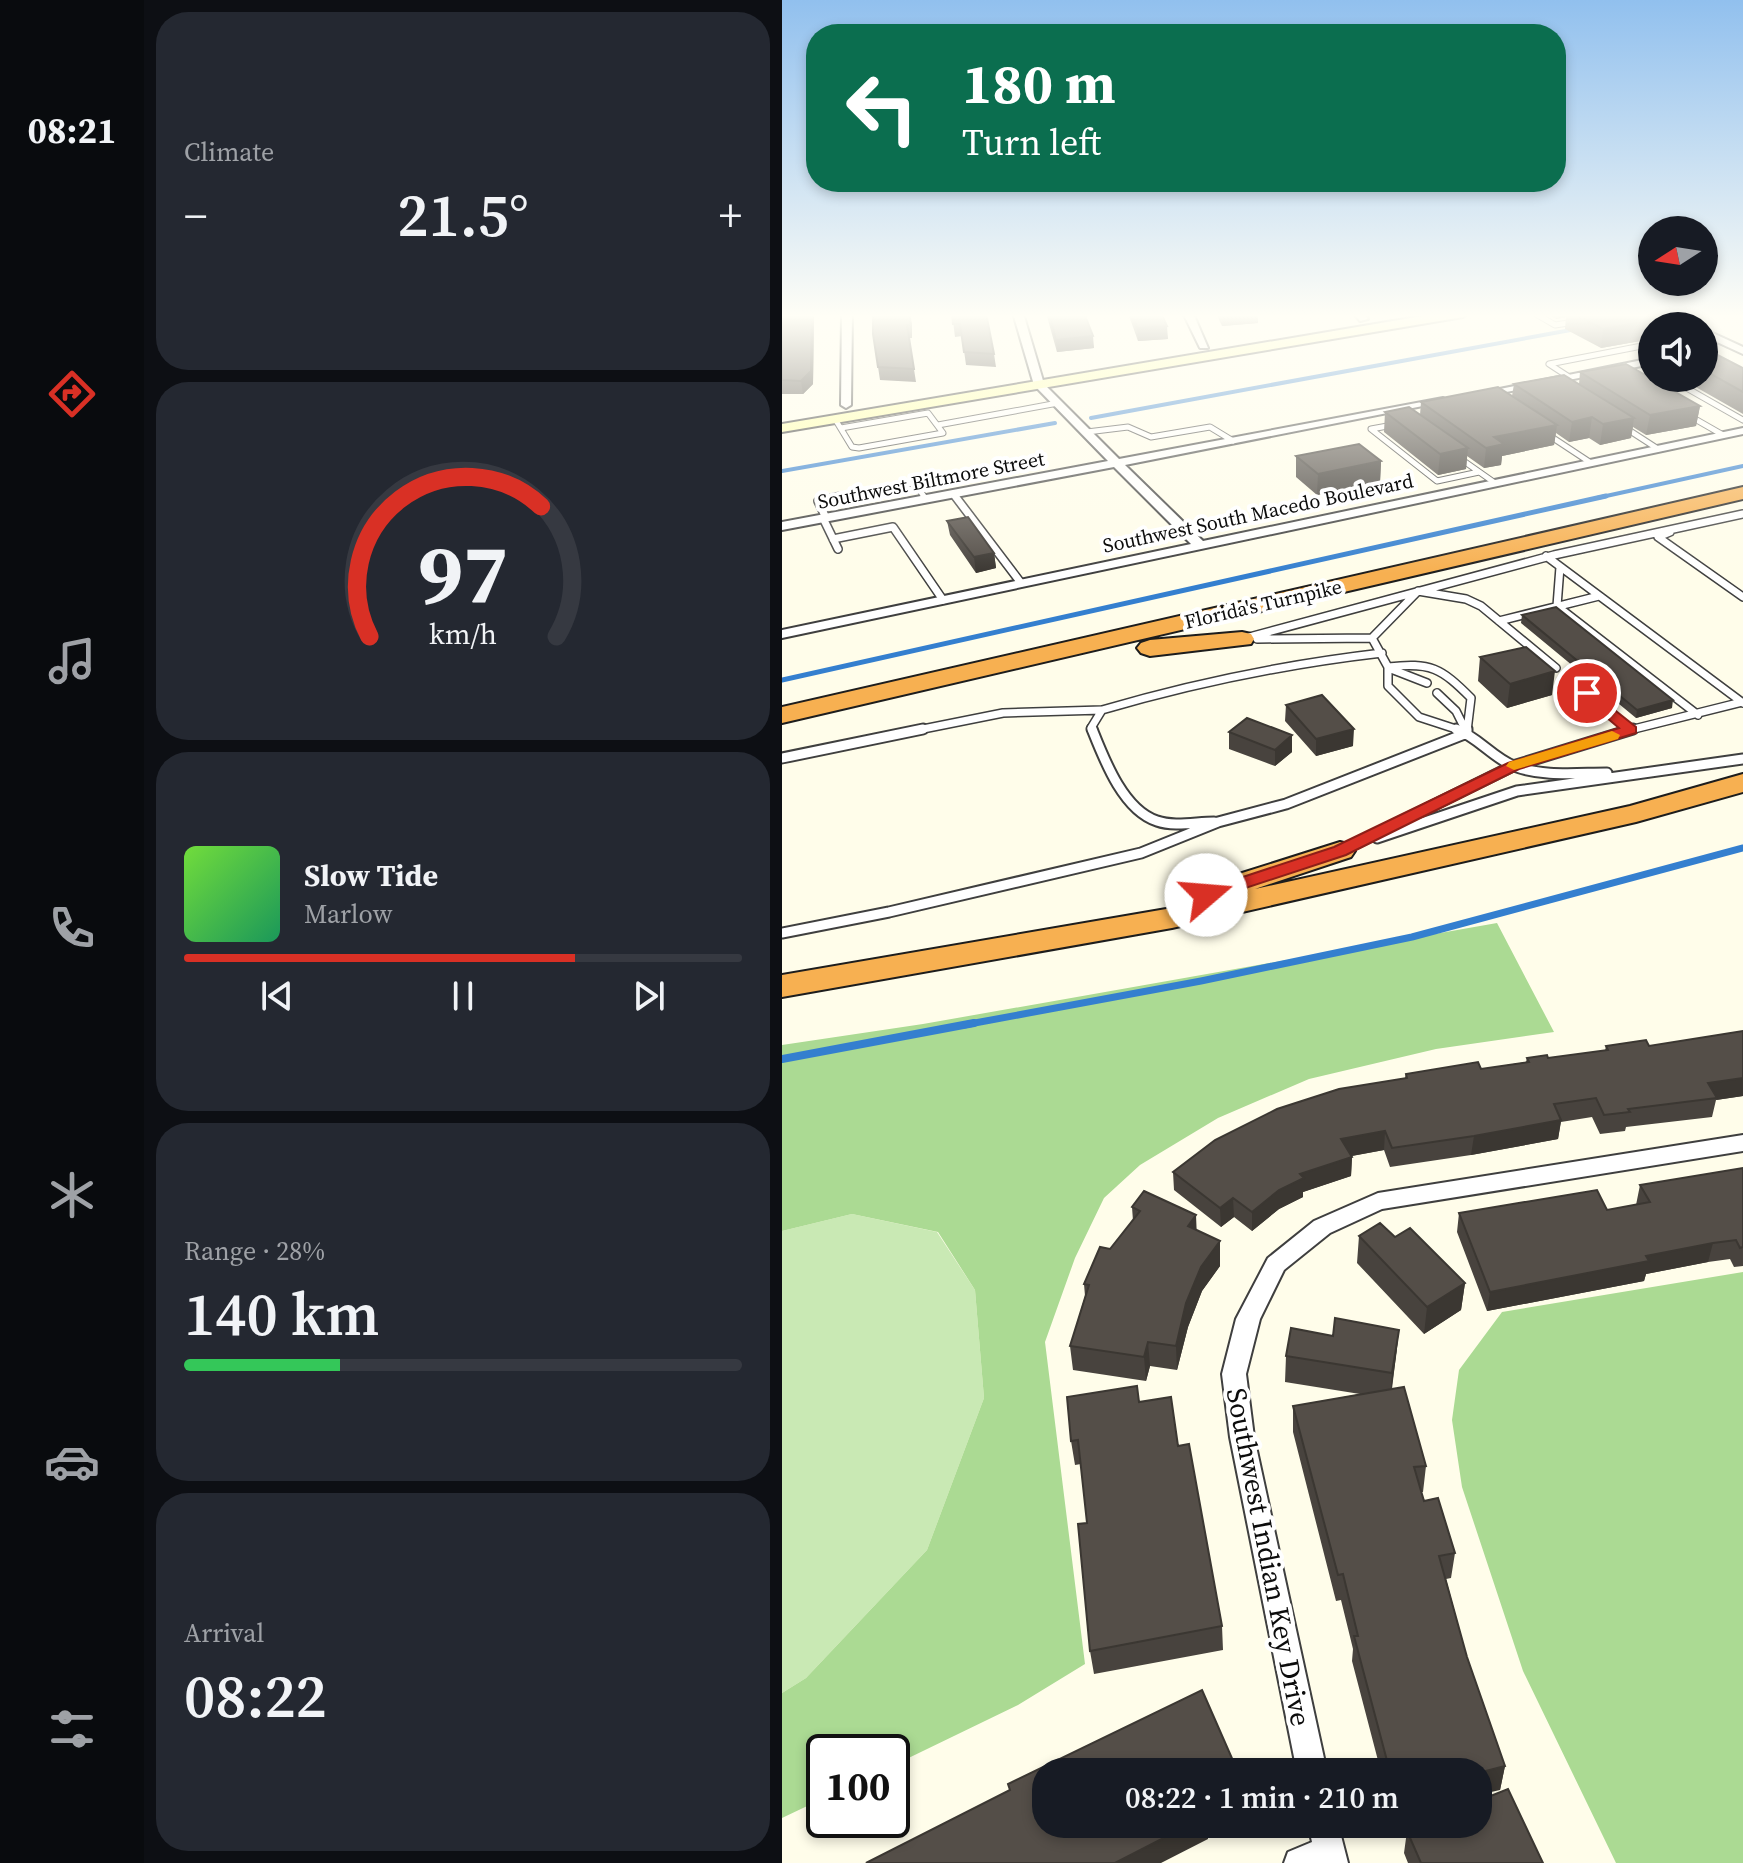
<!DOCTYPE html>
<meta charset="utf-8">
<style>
:root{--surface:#171b24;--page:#242831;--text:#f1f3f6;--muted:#9ea1a6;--line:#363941;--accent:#d93025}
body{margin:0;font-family:"Source Serif 4",serif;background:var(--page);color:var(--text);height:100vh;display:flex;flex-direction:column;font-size:30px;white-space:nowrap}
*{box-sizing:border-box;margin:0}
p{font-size:26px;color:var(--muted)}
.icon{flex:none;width:44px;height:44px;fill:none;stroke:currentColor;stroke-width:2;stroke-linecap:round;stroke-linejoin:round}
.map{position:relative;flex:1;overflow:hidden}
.side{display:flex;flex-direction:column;gap:12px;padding:12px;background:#0d0f14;width:638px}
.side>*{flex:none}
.top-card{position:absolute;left:24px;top:24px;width:760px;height:168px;border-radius:32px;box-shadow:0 4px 12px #0003;background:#0b6e4f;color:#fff;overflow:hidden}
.needle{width:52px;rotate:258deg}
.buttons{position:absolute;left:856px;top:216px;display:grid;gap:16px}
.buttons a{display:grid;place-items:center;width:80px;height:80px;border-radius:50%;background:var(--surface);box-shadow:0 4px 12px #0003;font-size:40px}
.speed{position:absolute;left:24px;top:1734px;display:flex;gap:16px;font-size:40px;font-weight:700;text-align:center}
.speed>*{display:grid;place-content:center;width:104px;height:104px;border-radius:50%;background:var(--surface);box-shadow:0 4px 12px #0003;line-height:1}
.speed .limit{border:4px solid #111;border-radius:12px;background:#fff;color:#111}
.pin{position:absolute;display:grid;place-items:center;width:68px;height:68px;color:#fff;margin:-34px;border:4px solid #fff;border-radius:50%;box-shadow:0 2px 8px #0007}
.me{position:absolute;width:88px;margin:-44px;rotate:72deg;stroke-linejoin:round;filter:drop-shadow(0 0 6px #0008)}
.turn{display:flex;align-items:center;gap:28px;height:168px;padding:0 24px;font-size:36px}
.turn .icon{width:104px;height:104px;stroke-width:2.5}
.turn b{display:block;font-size:56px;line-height:68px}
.big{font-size:60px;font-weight:600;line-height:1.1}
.side .widget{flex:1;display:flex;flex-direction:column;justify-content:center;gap:12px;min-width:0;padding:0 28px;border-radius:32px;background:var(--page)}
.side .dial{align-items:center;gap:0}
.dial svg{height:208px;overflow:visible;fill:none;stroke:var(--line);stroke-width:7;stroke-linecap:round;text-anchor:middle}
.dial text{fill:var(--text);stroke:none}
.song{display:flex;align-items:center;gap:24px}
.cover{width:96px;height:96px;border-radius:12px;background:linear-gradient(135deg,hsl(100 70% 55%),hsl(150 70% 35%))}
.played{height:8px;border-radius:4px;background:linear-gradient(90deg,var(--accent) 70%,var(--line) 70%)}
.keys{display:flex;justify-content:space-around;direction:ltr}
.heat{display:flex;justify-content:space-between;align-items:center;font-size:44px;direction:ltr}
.charge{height:12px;border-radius:6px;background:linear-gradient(90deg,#34c759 28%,var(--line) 0)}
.trip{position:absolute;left:250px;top:1758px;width:460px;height:80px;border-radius:32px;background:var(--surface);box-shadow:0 4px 12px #0003;font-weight:600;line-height:80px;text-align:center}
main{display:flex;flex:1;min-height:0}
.dock{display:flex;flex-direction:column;width:144px;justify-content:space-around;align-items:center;background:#090b0e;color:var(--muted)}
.dock .icon{width:56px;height:56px}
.dock .on{color:var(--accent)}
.dock b{font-size:36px;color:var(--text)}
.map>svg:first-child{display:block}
.green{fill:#c9e9b4}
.forest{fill:#abda93}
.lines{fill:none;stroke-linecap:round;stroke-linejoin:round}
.stream-far3{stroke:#347fcf;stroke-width:4}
.stream-far2{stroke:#347fcf;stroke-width:5}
.stream-far1{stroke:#347fcf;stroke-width:7}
.stream{stroke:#347fcf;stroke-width:8}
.lane-far2-casing{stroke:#3f3f3f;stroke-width:7}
.lane-far1-casing{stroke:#3f3f3f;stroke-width:10}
.lane-casing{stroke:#3f3f3f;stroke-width:13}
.street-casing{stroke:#3f3f3f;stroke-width:4}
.secondary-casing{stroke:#2e2e2e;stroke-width:4}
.highway-casing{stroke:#1d1d1d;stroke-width:4}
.lane-far2{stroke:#fff;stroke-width:5}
.lane-far1{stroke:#fff;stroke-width:7}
.lane{stroke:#fff;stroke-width:9}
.street{fill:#fff;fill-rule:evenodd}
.secondary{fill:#feffa5;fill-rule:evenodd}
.highway{fill:#f7b051;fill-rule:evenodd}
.wall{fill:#48433e}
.shaded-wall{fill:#3b3732}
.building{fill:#544e48;stroke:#3b3732;stroke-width:2}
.route{fill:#d93025;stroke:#8d1f18;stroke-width:2}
.slow{fill:#f59e0b}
.labels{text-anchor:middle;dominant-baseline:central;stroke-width:8;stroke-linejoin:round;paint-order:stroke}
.far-street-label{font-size:20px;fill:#0c0c0c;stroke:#fff}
.near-street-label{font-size:28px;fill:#0c0c0c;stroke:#fff}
</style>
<main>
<nav class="dock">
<b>08:21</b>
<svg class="icon on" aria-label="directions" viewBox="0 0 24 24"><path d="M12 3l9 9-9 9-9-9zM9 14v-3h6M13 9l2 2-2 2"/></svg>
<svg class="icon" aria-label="music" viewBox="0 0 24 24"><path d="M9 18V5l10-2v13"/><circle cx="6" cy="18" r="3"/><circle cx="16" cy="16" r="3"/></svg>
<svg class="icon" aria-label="phone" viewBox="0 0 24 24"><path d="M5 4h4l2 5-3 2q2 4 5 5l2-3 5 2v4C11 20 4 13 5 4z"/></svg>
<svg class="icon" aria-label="climate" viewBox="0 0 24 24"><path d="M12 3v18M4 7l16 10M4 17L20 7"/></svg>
<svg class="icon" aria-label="car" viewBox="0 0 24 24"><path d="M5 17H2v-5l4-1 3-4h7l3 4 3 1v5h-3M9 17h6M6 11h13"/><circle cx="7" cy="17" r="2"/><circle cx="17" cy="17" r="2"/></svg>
<svg class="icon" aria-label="filters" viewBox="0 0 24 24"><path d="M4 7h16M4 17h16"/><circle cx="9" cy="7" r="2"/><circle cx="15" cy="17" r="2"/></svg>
</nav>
<section class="side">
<div class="widget"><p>Climate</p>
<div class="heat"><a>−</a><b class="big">21.5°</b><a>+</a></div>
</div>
<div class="widget dial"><svg viewBox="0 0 100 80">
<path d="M14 69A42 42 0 1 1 86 69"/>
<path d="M14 69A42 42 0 0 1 80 19" stroke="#d93025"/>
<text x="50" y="56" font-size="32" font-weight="700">97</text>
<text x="50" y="72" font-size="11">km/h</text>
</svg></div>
<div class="widget">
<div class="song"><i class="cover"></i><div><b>Slow Tide</b><p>Marlow</p></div></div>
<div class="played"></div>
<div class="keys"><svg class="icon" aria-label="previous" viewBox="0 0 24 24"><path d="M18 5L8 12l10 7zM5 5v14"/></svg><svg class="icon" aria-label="pause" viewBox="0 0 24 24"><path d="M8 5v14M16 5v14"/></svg><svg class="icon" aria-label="next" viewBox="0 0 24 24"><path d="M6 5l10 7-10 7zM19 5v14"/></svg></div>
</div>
<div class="widget"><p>Range · 28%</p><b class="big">140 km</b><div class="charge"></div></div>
<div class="widget"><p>Arrival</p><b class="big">08:22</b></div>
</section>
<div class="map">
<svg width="961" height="1863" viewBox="0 0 961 1863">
<rect width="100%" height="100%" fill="#fffdea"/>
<path class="green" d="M70,1214L155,1232L193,1290L202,1398L145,1550L24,1678L0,1693V1231Z"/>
<path class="forest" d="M715,923L772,1032L654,1049L527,1079L436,1118L358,1165L322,1198L293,1258L263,1342L303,1664L236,1705L110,1766V1752H42V1798L0,1818V1693L24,1678L145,1550L202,1398L193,1290L156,1232L70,1214L0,1231V1045L141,1024Z
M961,1272V1863H834L741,1671L680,1487L670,1420L677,1370L720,1312Z"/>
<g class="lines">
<path class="stream-far3" d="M309,418L794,329
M0,471L273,423
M815,498L961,466"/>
<path class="stream-far2" d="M0,680L824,496"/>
<path class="stream-far1" d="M182,1025L419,981L630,937L961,848"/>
<path class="stream" d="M0,1059L192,1023"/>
<g class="lane-far2-casing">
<path id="lane-far2" d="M759,313L754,314L773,325L793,322
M787,377L767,364L870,344
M887,378L961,420
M906,415L941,435
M53,419L70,447L77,448L161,433L146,413L59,428
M156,425L276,403
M611,425L589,429L655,481L697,472
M842,427L876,449
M305,432L346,427L369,437L428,427L451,441
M765,434L809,463
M676,457L713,483
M171,494L174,498
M50,498L133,483L143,498"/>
</g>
<g class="lane-far1-casing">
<path id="lane-far1" d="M173,496L239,583
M41,518L56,549
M44,518L36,501L60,496
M888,532L876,537L961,597
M51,539L111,527L161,600
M764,556L961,703
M775,606L916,715
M775,606L778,567
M717,621L817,596
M590,638L606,667V686L637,717L680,731
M460,639L772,555L961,514
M475,639L590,638L636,591L684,599L699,606L774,668
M606,667C649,662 659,668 689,698L685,731
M609,669L645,683
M786,677L848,730
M655,693L674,711L684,731
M131,731L221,713L320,710
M310,731L309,728L320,710C412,683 505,664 600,653
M844,731L960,702"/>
</g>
<g class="lane-casing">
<path id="lane" d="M310,729C322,759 341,810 375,821C392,827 414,822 432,822
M674,729C696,737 711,758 732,766C760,777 795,773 825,773
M683,729L685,733
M685,733V729
M0,758L141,729
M595,838L735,791L961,759
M561,850L731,766L851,729
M0,933L107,912L359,853L436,822L504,804L685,733"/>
</g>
<g class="street-casing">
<path id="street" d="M60,313H70L69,405L64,408L59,405Z
M231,313H241L262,384L337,459L661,398L666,401L343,465L421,541L961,428V434L0,638V630L409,544L332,467L0,530V522L326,461L252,385Z
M401,313H411L426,348H418Z
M571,313H581L586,319L578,321Z
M880,313H892L915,326H903Z
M922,329L961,347V354L922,336Z
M870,358V364L698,397L693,394Z
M961,1135V1151L600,1209L548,1233L502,1270L478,1319L464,1374L472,1437L545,1772H515L448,1437L440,1374L454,1319L486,1258L532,1221L596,1193Z
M526,1824H556L566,1863H502L506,1852L530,1842Z"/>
</g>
<g class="secondary-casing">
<path id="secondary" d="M658,313H687L681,317L0,432V424Z"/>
</g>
<g class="highway-casing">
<path id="highway" d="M961,487V499L0,723V707Z
M460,632L469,634L472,639L469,644L368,656L359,653L355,648L359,643L368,640Z
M961,774V792L854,822L390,928L0,997V975L390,908L449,895L441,893L437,886L441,879L558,842L569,845L573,851L569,857L473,889L848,806Z"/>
</g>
<use href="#lane-far2" class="lane-far2"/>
<use href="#lane-far1" class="lane-far1"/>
<use href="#lane" class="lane"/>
<use href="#street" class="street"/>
<use href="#secondary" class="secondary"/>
<use href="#highway" class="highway"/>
</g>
<path class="wall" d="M0,313H32L31,384L21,394H0Z
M170,313L212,354L214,367L184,365L180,336L173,337Z
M264,313H302L312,348L275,352Z
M346,313H379L386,339L356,341Z
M434,313H476V323L440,326Z
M768,313H873L885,319L884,326H870V339L819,348L783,329L784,317L774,319L768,315Z
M130,324V338H127L134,382L98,380L91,334Z
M922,348L961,368V414L898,378H922Z
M798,372L918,406L914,426L864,435L851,427L849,438L818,445L807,438L787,442L774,433L772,445L720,456L719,465L702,468L685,456L684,469L656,475L602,432L603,412L638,415L639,402L730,396L732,384H797Z
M514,456L599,461L598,482L535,495L514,477Z
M165,521L212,553L214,568L194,573L168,535Z
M740,615L890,708L854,718L739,623Z
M698,657L770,695L725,708L696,681Z
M504,705L571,746L534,756L503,721Z
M447,732L510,752L493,766L447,749Z
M961,1031V1096L934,1100L930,1117L844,1127L843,1131L818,1134L810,1117L779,1122L776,1139L689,1155L608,1167L602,1150L570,1156L569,1176L521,1192V1197L497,1209L470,1231L452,1217L439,1227L392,1190L391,1172L623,1078L624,1074L699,1069L744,1062L745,1058H766L823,1051L824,1046H867Z
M961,1168V1266L952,1267L948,1259L926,1262L864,1274L862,1281L705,1311L675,1232L677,1213L825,1210L854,1205L858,1185Z
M350,1207L414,1230L438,1241V1266L420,1291L406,1327L395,1370L368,1366L364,1381L291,1370L288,1346L303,1296L302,1284L351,1221Z
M577,1236L613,1237L683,1283L679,1310L642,1334L575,1263Z
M617,1330L610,1389L644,1466L641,1492H639L642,1501L673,1553L669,1578L664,1579L685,1657L723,1766L718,1790L696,1772H599L570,1661L571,1649L559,1600L554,1601L511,1432V1406L578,1394L503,1382L504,1356L551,1336Z
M357,1402L396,1446L440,1626L441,1650L312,1674L308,1651L305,1523L299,1464L293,1465L289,1441Z
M625,1831L761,1863H626L622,1853Z"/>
<path class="shaded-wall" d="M30,313H32L31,384L21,394L19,381Z
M128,313L130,324V338L128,325Z
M448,313H476V323L440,326V314Z
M775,313H785L784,317L774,319Z
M872,320L869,339L819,348L821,329Z
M385,326L386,339L356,341L355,328Z
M311,336L312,348L275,352L274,340Z
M918,406L914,426L864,435L868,415Z
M810,417L807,438L787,442L790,422Z
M852,418L849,438L818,445L821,424Z
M775,425L772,445L720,456L719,465L702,468L704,448L712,437Z
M686,448L684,469L656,475L658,454Z
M599,461L598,482L535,495L536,474Z
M212,553L214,568L194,573L192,557Z
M773,671L770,695L725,708L728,684Z
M891,700L890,708L854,718L855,710Z
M572,729L571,746L534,756V739Z
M510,735V752L493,766V750Z
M961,1078V1096L934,1100L935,1098L926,1083Z
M779,1120L776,1139L689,1155L692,1136Z
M603,1131L602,1150L558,1158L559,1139Z
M570,1157L569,1176L521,1192V1197L497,1209L470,1231V1212L518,1174Z
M451,1198L452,1217L439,1227L438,1208Z
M414,1215L415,1239L406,1226Z
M438,1241V1266L420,1291L406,1327L395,1370L394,1346L404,1303L419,1267Z
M931,1243L926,1262L864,1274L862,1281L705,1311L708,1292L864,1256Z
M683,1283L679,1310L642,1334L645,1307Z
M617,1330L614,1357L608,1399L610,1373Z
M366,1342L368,1366L364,1381L362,1357Z
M723,1766L718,1790L696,1795V1773Z
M409,1824H426V1839L379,1863H333Z"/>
<path class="building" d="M0,313H30L29,371L19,381L0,380Z
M91,313H128V325H125L132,369L96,367L91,334Z
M170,313H204L212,354L182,352L178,324H171Z
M267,313H302L311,336L274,340Z
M350,313H379L385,326L355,328Z
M790,313H873L885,319L872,320L821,329Z
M922,348L961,368V392L922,370Z
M844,364L918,406L868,415L798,372Z
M782,375L852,418L821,424L810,417L790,422L732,384Z
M716,387L775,425L712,437L722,444L704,448L639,402Z
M627,407L686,448L658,454L603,412Z
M577,444L599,461L536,474L514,456Z
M186,517L212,553L192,557L165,521Z
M774,607L891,700L855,710L740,615Z
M744,647L773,671L728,684L698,657Z
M540,695L572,729L534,739L504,705Z
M465,718L510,735L493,750L447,732Z
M961,1031V1078L926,1083L935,1098L846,1109L848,1112L822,1115L814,1098L772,1104L779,1120L692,1136L610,1148L603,1131L559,1139L570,1157L518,1174L522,1178L497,1190L470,1212L451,1198L438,1208L391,1172L433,1140L495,1109L557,1089L625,1078L624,1074L696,1062L699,1069L747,1062L745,1058L765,1055L766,1058L826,1050L824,1046L864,1040L867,1046Z
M961,1168V1247L958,1248L954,1240L931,1243L864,1256L867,1261L708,1292L677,1213L815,1190L825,1210L868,1202L858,1185Z
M362,1191L414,1215L406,1226L438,1241L419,1267L404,1303L394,1346L366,1342L362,1357L288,1346L307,1285L302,1284L318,1247L328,1249L358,1211L350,1207Z
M598,1223L613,1237L628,1228L683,1283L645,1307L577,1236Z
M553,1318L617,1330L610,1373L504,1356L509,1328L551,1336Z
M355,1386L357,1402L389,1397L396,1446L407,1444L440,1626L308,1651L296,1524L305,1523L296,1440L289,1441L285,1397Z
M622,1387L644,1466L632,1467L642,1501L656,1498L673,1553L657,1556L685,1657L723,1766L696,1773V1772H608L572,1636H576L561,1574L556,1575L511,1406Z
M420,1690L456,1772H264V1824H409L333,1863H84L228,1790L226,1784Z
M726,1789L761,1863H639L625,1831L641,1824H696V1801Z"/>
<linearGradient id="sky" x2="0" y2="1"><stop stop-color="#91c0ee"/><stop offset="0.55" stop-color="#fffef6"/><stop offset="1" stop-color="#fffef6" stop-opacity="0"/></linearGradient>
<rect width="961" height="574" fill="url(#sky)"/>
<path class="route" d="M805,688L854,727V733L737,769L564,855L430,899L424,901L415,895L418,891L552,847L726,763L837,728L799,696L797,693Z"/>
<path class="slow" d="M830,731L838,735L836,739L732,770L724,766L727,762Z"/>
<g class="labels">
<g class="far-street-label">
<text transform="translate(149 480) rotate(-11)">Southwest Biltmore Street</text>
<text transform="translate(476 513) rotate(-12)">Southwest South Macedo Boulevard</text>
<text transform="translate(481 604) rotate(-13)">Florida's Turnpike</text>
</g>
<g class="near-street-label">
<text transform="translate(487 1557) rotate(79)">Southwest Indian Key Drive</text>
</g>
</g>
</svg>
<div class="buttons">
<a><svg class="needle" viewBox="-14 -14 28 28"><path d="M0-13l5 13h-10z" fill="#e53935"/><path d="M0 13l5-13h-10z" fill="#9ea1a6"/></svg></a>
<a><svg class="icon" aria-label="sound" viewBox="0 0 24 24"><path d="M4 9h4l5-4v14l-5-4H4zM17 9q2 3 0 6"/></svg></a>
</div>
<div class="speed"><div class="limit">100</div></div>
<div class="pin" style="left:805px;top:693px;background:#d93025"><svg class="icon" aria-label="arrive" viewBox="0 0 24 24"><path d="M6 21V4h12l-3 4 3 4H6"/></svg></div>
<svg class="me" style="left:424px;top:895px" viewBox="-20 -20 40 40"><circle r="19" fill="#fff"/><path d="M0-13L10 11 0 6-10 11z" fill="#d93025"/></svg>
<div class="trip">08:22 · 1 min · 210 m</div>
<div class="top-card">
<div class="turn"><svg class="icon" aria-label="left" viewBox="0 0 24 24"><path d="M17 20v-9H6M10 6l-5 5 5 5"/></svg><div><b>180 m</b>Turn left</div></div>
</div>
</div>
</main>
